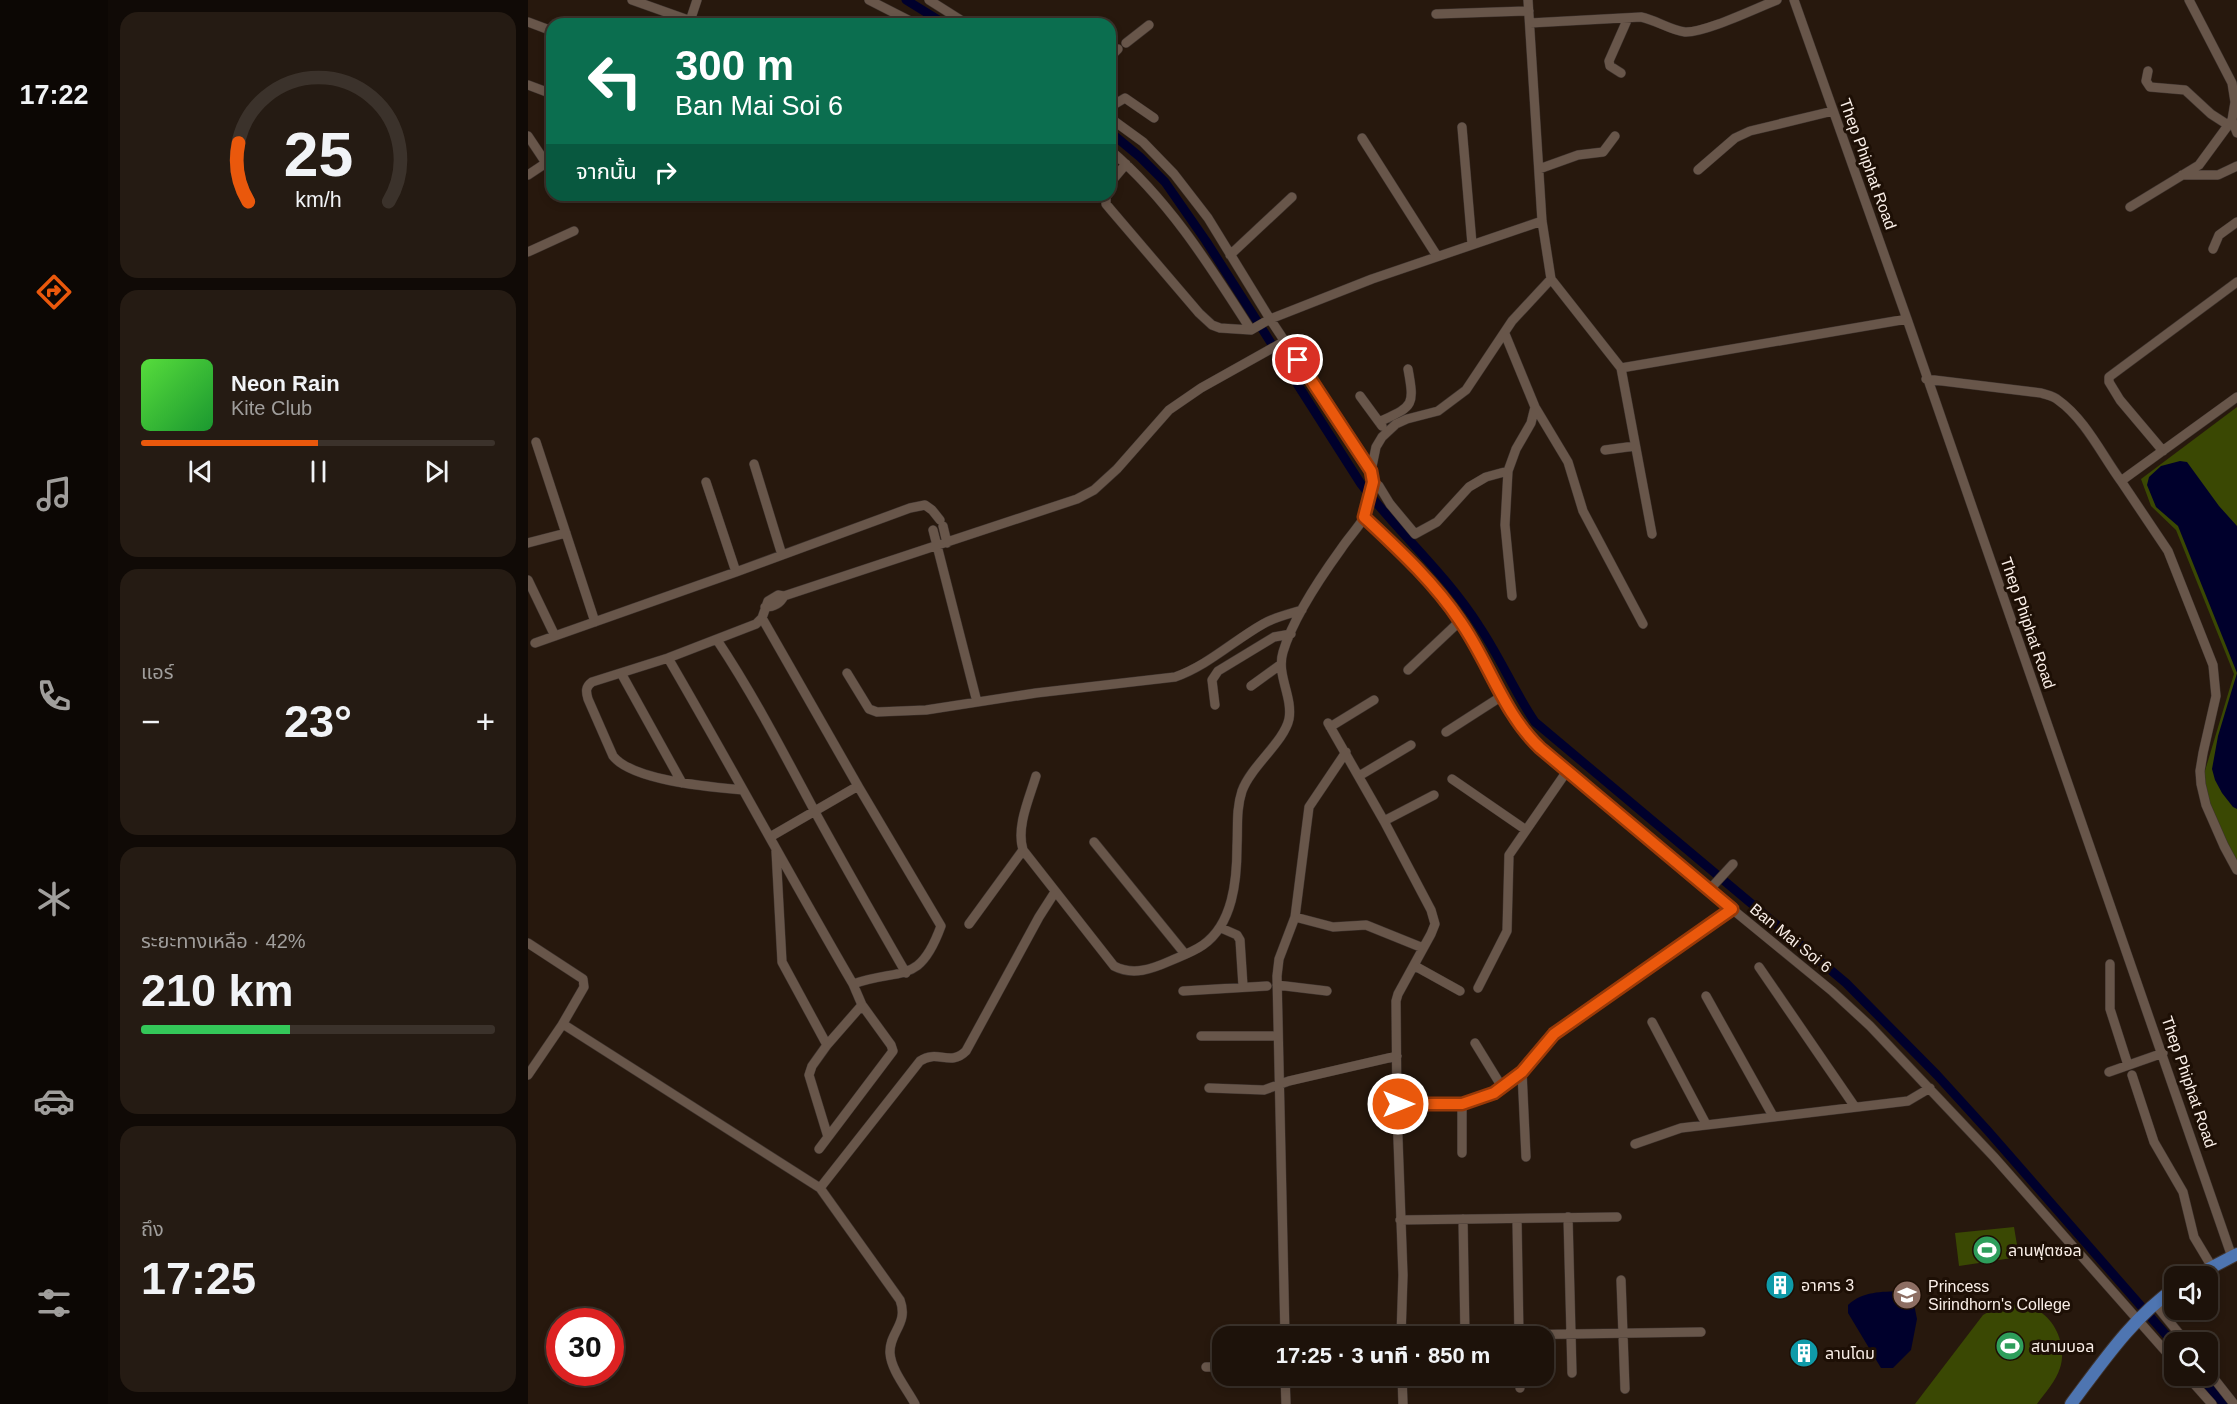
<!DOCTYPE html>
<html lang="th">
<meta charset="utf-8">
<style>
:root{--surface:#1d120a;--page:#251b13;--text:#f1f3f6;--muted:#a09e9c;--line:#3b322b;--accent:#ea580c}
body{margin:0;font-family:Arial,"Noto Sans Thai",sans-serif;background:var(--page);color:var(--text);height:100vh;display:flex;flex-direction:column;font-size:22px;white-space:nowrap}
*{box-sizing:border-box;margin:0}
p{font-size:20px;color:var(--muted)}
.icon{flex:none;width:33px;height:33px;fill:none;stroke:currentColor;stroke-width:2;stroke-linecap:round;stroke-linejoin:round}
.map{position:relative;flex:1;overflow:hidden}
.sheet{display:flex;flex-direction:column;gap:12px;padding:12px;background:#100a06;width:420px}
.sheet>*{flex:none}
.top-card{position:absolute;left:18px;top:18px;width:570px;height:183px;border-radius:18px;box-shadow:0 3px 9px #0003,0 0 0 2px var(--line);background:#0b6e4f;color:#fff;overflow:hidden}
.controls{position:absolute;left:1636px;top:1266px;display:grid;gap:12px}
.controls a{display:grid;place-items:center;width:54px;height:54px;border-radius:12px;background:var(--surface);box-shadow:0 3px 9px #0003,0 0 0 2px var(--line);font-size:30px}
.speed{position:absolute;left:18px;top:1308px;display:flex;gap:12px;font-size:30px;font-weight:700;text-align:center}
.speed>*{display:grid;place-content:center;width:78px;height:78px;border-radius:50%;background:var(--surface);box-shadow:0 3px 9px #0003,0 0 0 2px var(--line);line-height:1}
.speed .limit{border:9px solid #d22;background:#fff;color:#111}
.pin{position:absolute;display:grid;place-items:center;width:51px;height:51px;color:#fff;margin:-26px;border:3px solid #fff;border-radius:50%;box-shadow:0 2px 6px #0007}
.me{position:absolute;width:66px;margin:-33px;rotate:90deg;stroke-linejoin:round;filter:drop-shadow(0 0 4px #0008)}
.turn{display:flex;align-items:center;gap:21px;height:126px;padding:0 30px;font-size:27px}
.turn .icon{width:78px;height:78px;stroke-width:2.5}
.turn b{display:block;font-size:42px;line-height:51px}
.then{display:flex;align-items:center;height:57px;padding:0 30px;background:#0003;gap:12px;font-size:22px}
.big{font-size:45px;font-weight:800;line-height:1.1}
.sheet .card{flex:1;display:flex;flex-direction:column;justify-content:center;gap:9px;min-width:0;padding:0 21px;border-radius:18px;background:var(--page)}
.sheet .dial{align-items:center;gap:0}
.dial svg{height:156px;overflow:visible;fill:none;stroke:var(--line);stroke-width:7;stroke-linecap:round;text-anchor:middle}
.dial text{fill:var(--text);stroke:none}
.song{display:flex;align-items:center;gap:18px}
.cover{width:72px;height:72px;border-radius:9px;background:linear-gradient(135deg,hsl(110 70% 55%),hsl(130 70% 35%))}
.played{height:6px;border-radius:3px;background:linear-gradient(90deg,var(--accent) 50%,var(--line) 50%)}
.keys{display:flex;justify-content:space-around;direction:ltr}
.heat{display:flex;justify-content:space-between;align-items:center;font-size:33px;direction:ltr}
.charge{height:9px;border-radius:4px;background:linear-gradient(90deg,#34c759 42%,var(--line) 0)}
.trip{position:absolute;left:684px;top:1326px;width:342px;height:60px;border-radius:18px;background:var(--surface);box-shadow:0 3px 9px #0003,0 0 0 2px var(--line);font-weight:800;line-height:60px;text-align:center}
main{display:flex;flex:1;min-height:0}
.tabs{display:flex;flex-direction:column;width:108px;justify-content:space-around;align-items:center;background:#0c0704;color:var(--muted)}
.tabs .icon{width:42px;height:42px}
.tabs .active{color:var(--accent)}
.tabs b{font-size:27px;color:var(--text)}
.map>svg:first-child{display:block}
.green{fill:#3a4803}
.water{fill:#00002c}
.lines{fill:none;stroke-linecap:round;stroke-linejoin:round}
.canal{stroke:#00002c;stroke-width:9}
.minor-casing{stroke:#3e332e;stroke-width:10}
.major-casing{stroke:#3e332e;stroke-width:14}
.minor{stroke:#68564a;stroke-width:9}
.major{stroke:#4e75b1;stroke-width:12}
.route-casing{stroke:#983908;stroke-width:15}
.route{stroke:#ea580c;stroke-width:10}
.labels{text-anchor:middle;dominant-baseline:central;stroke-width:6;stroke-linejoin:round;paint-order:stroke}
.street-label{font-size:16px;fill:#faefe8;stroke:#1d0f05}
.poi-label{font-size:16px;fill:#faefe8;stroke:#1d0f05;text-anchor:start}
</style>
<main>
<nav class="tabs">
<b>17:22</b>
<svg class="icon active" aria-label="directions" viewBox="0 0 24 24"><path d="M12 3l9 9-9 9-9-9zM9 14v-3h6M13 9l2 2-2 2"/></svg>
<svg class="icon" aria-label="music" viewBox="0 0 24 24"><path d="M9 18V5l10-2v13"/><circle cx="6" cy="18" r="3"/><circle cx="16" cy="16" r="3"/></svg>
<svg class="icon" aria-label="phone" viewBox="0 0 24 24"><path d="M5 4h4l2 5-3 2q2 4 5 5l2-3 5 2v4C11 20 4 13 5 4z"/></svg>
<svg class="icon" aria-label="climate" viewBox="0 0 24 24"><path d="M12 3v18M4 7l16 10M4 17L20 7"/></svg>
<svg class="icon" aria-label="car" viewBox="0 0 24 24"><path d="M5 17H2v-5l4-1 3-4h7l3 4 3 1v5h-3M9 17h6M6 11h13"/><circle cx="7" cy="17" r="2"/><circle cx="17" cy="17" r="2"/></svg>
<svg class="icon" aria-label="filters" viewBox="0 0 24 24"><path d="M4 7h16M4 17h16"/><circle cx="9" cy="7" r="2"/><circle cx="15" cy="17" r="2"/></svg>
</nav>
<section class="sheet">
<div class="card dial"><svg viewBox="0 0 100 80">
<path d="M14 69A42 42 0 1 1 86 69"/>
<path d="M14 69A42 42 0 0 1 9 39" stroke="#ea580c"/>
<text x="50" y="56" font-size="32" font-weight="700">25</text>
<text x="50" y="72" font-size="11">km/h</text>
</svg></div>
<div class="card">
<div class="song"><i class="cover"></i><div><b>Neon Rain</b><p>Kite Club</p></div></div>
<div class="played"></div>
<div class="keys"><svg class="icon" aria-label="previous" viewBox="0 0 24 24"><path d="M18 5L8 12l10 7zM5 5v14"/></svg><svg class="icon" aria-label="pause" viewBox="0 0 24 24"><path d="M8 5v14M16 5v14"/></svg><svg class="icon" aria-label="next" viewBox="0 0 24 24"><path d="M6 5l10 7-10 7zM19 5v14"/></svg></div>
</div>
<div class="card"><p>แอร์</p>
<div class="heat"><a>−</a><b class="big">23°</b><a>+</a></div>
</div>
<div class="card"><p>ระยะทางเหลือ · 42%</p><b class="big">210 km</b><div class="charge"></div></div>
<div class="card"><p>ถึง</p><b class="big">17:25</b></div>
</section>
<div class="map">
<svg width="1709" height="1404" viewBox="0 0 1709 1404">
<rect width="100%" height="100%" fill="#27180d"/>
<path class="green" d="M1709,407V875L1693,841L1679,803L1676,774L1706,674L1648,530L1623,506L1613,479Z
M1486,1227L1491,1257L1431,1266L1427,1233Z
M1490,1304C1496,1306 1503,1307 1509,1310C1528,1320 1539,1347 1532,1368C1528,1381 1517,1393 1509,1404H1387L1455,1315L1471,1306Z"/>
<path class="water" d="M1652,461L1659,462L1691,506L1709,526V809L1705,807L1694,793L1687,780L1684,769L1690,736L1709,673L1650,526L1628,507L1619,485L1621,477L1633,466Z
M1373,1291L1385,1299L1389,1319L1383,1350L1365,1368H1353L1320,1313V1305C1335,1291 1353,1292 1373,1291Z"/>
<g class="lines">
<path class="canal" d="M378,0L417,24
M582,132L612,157L637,182L678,241L833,484C871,533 918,574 951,626C972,657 986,691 1007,722L1318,983L1409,1075L1460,1131L1647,1345
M1672,1376L1696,1404"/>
<g class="minor-casing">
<path id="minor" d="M104,0L163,21
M341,0L388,24
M401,0L439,24
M1000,0L1014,221L1023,279L1093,368L1124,534
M1266,0L1379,319L1704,1257
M1661,0L1704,83L1707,102L1704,120L1709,133
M908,14L1001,11
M0,22L24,31
M1002,23L1113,17C1128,20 1142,30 1157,32C1177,33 1228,8 1249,0
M161,24L169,0
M598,43L621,25
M582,57L590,49
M1620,71L1618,81L1622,87L1657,90L1683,114L1700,125
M1093,73L1082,66L1081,61L1100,18
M0,85L24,94
M582,107L597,98L626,118
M934,127L944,244
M0,136L18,163
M834,138L909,256
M582,150C641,200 682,266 723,330
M1011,169L1050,155L1075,152L1087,136
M1170,170L1207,138L1222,131L1305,111
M0,175L24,159
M1654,175H1690L1709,166
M582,183L598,164
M578,195V204L583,210L671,313L684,325L692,328L723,330L742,319L844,279L1014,221
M1602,207L1671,165L1704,120
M1685,249L1691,235L1709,222
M0,252L46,231
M702,255L764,197
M977,334L1007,407L1040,462L1055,511L1115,624
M1093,368L1379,319
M1398,379L1513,393C1519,395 1526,396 1530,400C1557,419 1574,455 1593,481L1709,397
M832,396L854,426
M851,422C885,406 887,407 880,369
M8,442L67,622
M1077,450L1107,446
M1635,451L1592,400L1581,382V377L1709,282
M226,464L254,555
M843,471L848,447L854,437L868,424L879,419L910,411L938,390L984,321L1023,279
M845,481L851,486L862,504L887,534L909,522L941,487L958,477L980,471
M1593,481L1640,551L1685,665L1688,696L1675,753L1672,771L1673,784L1678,805L1696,846L1709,870
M178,482L208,572
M836,517L893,573L932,621L990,725L1000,737L1204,909L1304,991L1342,1026L1466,1157L1647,1362
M415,526L419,543
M405,530L449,702
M0,543L38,533
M0,580L27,636
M984,596L977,525L980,471L988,449L1003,423L1007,407
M237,607C246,607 252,604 256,596
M234,618L330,786L242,837
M189,640C225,694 255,752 286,810C316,865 347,919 378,973
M7,643L208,572L382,508L397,505L404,510L412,520
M140,658C203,766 262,876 325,984
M880,670L932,621
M93,673L154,783
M319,673L341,709L349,712L398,710L508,693L647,677C679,666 705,641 735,624C747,617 761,614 774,610
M723,686L752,665
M687,705L684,680L690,671L746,637L763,634
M800,723L856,821L903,910L907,924L903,934L870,994L868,1001L869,1112L875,1275L873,1336
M802,727L846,700
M918,732L974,696
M508,776C501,799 488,827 495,850L586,966C605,976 624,969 642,961C653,956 665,952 675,945C705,924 709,880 709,846C710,827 708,809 714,791C723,766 756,742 761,719C765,696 748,675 755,652C765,618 792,578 813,549C820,538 831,527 837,516C842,502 846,486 843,471L742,319L680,218L646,174L615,142L582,118
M831,776L883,745
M924,779L998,830
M215,790C183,787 105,781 85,756L60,699C58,692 57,687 64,682L140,658L228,624L234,618L240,601L250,595L256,596L549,499L566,490L589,469L641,410L673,388L757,341
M856,821L906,795
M566,842L657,954
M248,851L254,962L299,1045L334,1005L325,984C374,967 391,986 413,926L330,786
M1182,889L1205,864
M767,917L805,927L838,925L895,948
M441,924L495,850
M693,928L709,935L712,940L715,986
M0,943L55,979L56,987L34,1025
M1582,964V1009L1600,1065
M887,966L932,991
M1231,967L1327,1107
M749,985L799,991
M950,988L979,931L981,855L1039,771
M655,991L739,986
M1178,996L1245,1116
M1124,1022L1178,1124
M673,1036H750
M947,1043L974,1087
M299,1045L284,1066L281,1075L300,1137
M994,1072L998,1157
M1581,1072L1635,1053
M0,1075L34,1025L38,1026L292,1188L372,1300C381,1324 361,1332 362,1353C363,1370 379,1389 387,1404
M1604,1075L1626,1142L1655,1192L1666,1237L1684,1267
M681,1088L736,1090L761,1081L869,1056
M870,1104H934L966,1093L994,1072L1026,1034L1204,909
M934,1104V1153
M1107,1144L1153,1128L1380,1101L1402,1088
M291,1149L365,1051L363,1045L334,1005
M292,1188L392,1061C410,1049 422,1067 438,1051L511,917L527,892
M1040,1217L1044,1373
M935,1219L937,1335
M872,1220L1089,1217
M989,1220L991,1336
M1093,1280L1097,1389
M1627,1304L1658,1342
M757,1336L749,976L751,959L767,917L781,807L818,752
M910,1336L1173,1332
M678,1367H694
M1680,1371L1706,1404
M757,1376L758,1404
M874,1376L875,1404
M992,1376V1388
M1659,1376L1684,1404"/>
</g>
<g class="major-casing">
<path id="major" d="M1667,1276L1709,1254
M1543,1404C1574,1363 1604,1318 1647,1288"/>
</g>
<use href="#minor" class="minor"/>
<use href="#major" class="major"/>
</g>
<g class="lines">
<g class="route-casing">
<path id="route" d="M770,360L843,471L845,482L836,517C870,549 906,582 932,621C961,662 975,713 1012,748L1204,909L1026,1034L994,1072L966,1093L934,1104H870"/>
</g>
<use href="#route" class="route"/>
</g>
<defs>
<g id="stadium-disc" transform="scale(1.5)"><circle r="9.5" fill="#2e9e5b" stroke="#1d0f05"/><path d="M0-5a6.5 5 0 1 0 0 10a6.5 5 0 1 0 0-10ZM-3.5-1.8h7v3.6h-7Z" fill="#fff"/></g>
<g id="building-disc" transform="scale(1.5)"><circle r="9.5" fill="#0f9aa8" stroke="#1d0f05"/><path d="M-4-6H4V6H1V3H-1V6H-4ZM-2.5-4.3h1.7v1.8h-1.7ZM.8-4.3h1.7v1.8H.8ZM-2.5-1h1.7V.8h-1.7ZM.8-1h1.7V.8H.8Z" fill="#fff"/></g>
<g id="school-disc" transform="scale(1.5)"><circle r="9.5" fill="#8d6e63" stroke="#1d0f05"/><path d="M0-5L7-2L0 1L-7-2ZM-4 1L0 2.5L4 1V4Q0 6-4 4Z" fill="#fff"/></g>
</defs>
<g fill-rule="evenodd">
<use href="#stadium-disc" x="1459" y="1250"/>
<use href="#building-disc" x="1252" y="1285"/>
<use href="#school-disc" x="1379" y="1295"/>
<use href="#stadium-disc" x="1482" y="1346"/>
<use href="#building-disc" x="1276" y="1353"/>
</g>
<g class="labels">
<g class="street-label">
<text transform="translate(1340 164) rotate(70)">Thep Phiphat Road</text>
<text transform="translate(1500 623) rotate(71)">Thep Phiphat Road</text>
<text transform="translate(1263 938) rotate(39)">Ban Mai Soi 6</text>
<text transform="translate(1661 1082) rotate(71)">Thep Phiphat Road</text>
</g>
<g class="poi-label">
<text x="1480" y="1250">ลานฟุตซอล</text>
<text x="1273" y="1285">อาคาร 3</text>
<text x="1400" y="1286">Princess<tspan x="1400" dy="18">Sirindhorn's College</tspan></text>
<text x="1503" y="1346">สนามบอล</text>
<text x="1297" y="1353">ลานโดม</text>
</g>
</g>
</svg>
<div class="controls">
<a><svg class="icon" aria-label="sound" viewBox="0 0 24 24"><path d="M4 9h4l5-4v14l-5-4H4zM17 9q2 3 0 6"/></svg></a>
<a><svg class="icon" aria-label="search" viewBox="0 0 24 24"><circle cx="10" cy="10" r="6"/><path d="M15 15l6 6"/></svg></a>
</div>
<div class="speed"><div class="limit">30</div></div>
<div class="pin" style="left:770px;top:360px;background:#d93025"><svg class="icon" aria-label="arrive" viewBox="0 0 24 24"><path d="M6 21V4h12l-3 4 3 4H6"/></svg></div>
<svg class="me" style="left:870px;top:1104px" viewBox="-20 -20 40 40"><circle r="17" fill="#ea580c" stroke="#fff" stroke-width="3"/><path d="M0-11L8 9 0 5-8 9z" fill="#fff"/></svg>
<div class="trip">17:25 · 3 นาที · 850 m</div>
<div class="top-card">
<div class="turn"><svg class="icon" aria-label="left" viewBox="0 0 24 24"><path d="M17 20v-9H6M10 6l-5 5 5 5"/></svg><div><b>300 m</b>Ban Mai Soi 6</div></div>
<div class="then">จากนั้น<svg class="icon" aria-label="right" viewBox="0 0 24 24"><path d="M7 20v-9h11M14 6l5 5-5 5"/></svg></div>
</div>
</div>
</main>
